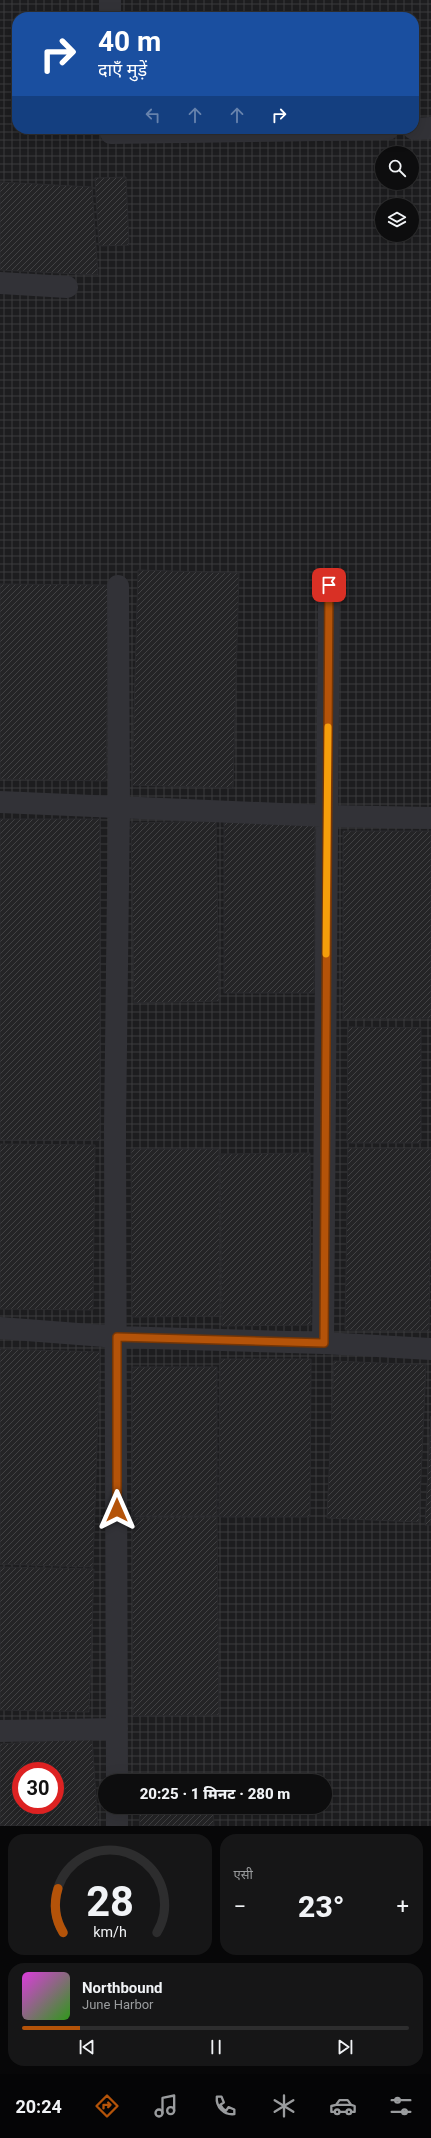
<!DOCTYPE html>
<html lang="hi">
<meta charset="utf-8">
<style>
:root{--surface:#0d0d0e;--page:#161617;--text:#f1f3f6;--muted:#9a9c9e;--line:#2d2d2e;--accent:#b45309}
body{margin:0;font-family:Roboto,"Noto Sans Devanagari",sans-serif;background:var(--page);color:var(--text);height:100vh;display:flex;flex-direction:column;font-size:15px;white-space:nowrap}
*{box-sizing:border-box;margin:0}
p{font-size:13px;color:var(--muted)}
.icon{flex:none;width:22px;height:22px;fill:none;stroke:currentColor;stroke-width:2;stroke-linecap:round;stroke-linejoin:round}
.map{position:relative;height:1826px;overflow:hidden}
.details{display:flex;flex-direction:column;gap:8px;padding:8px;background:#070708;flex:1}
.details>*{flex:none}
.banner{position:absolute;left:12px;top:12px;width:407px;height:122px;border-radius:16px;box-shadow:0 4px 16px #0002,0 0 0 1px var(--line);background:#1a4fa0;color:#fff;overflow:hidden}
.controls{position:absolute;left:375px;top:146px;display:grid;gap:8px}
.controls a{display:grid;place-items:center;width:44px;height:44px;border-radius:50%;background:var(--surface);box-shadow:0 4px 16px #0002,0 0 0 1px var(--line);font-size:20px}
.speed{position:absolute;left:12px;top:1762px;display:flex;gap:8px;font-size:20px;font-weight:700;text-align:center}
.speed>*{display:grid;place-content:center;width:52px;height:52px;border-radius:50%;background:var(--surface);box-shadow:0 4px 16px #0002,0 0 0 1px var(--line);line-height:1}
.speed .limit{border:6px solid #d22;background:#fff;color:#111}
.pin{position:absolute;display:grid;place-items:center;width:34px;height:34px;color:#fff;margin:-17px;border-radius:8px;box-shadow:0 2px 6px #0006}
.me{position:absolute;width:44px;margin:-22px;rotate:0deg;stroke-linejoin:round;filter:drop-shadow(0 0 3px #0008)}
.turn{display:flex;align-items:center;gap:14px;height:84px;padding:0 20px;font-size:18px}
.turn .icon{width:52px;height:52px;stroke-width:2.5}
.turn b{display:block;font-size:28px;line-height:34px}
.lanes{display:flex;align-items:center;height:38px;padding:0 20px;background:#0003;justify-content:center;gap:20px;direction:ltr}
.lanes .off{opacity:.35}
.big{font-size:30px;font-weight:800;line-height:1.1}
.details .tile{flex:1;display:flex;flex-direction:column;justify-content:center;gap:6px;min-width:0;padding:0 14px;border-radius:16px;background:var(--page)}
.details .dial{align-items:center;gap:0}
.dial svg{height:104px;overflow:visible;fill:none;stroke:var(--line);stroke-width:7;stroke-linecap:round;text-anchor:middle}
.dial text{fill:var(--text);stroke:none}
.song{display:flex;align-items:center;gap:12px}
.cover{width:48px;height:48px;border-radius:6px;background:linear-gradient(135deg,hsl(300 70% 55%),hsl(110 70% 35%))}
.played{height:4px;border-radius:2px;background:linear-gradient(90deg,var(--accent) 15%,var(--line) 15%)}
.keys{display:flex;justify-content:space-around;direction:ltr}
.heat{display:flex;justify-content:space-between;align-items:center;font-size:22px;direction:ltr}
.details .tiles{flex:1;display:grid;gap:8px;grid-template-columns:1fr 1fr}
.tile:last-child{grid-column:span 2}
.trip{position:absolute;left:98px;top:1774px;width:234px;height:40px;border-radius:20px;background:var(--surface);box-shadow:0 4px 16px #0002,0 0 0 1px var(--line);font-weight:800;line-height:40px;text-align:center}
.menu{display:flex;height:64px;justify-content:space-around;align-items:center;background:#050506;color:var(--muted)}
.menu .icon{width:28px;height:28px}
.menu .active{color:var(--accent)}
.menu b{font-size:18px;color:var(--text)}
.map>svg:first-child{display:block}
.industrial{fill:url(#industrial-grid);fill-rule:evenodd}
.building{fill:url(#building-hatch);stroke:#2b2b2e;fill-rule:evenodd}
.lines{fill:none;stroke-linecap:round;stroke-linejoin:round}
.minor{stroke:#323237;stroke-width:22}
.route-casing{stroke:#753606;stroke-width:10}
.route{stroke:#b45309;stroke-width:7}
.slow{stroke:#f59e0b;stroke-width:7}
</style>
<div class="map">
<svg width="431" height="1826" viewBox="0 0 431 1826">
<defs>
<pattern id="industrial-grid" width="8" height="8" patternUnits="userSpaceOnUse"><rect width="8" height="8" fill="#1d1d1f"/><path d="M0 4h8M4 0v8" fill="none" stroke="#3b3b3d"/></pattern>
<pattern id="building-hatch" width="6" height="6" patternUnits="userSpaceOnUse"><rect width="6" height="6" fill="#242426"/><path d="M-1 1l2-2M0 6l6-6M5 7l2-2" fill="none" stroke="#414143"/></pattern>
</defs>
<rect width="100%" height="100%" fill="#111112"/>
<path class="industrial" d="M0,0H431V1826H0ZM17,17H414V129H17ZM382,153H412V183H382ZM382,205H412V235H382ZM21,1771H55V1805H21ZM105,1781H325V1807H105Z"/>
<path class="building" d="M126,177L129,245L99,246L95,178Z
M0,182L92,187L98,275L0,270Z
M138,570L239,573L233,788L132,785Z
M0,584L109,585L106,781L0,779Z
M0,819H100V1140H0Z
M224,819H315L314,993H224Z
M216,821L219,1001L134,1003L131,823Z
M343,831H431V1018L343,1019Z
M348,1027L421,1028V1143H347Z
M0,1144L95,1145L93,1310L0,1309Z
M348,1148L431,1149L429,1331L345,1330Z
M131,1149H219L220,1316L132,1317Z
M310,1153L311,1325L222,1326L220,1154Z
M0,1349L100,1352L93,1567L0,1564Z
M220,1359H311L310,1517H219Z
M334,1361L426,1365L419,1522L327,1518Z
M132,1367H217V1516H132Z
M431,1416V1525H425Z
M217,1517L219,1715L133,1716L132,1518Z
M0,1567L94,1569L89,1712L0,1710Z
M92,1738L98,1826H0V1744ZM21,1771H55V1805H21Z
M139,1807H213L214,1826H140Z"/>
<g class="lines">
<path class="minor" d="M110,0V17
M111,129V133L388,129
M414,129L431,128
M0,283L67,287
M0,802L327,816L431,818
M0,1328L117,1337L323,1343L431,1349
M323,1343L329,585
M0,1731L117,1729
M117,1781L115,1128L119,807L118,586
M117,1807V1826"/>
</g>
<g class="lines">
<g class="route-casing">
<path id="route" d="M117,1510V1337L324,1343L329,585"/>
</g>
<use href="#route" class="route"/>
<path class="slow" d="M326,954L328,727"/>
</g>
</svg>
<div class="controls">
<a><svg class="icon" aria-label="search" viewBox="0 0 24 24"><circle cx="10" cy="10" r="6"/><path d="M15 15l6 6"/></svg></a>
<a><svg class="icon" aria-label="layers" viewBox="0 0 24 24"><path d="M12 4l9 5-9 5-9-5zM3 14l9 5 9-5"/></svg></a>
</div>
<div class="speed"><div class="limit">30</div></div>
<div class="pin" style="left:329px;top:585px;background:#d93025"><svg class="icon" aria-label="arrive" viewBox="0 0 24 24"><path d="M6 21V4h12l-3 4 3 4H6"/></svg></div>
<svg class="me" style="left:117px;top:1510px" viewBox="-20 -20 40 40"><path d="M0-17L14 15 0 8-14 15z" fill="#b45309" stroke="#fff" stroke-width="4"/></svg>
<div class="trip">20:25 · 1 मिनट · 280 m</div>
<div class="banner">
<div class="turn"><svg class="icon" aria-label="right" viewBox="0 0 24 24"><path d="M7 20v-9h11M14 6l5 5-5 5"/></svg><div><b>40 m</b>दाएँ मुड़ें</div></div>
<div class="lanes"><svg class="icon off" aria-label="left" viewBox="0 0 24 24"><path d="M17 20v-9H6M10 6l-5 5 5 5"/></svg><svg class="icon off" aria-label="ahead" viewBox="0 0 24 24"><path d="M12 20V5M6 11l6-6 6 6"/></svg><svg class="icon off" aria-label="ahead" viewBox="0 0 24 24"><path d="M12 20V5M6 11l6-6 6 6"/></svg><svg class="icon" aria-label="right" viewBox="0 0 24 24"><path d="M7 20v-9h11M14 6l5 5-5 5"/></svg></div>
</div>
</div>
<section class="details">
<div class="tiles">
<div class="tile dial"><svg viewBox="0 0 100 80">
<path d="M14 69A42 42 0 1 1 86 69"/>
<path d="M14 69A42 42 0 0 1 10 35" stroke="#b45309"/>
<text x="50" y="56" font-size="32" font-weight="700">28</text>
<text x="50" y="72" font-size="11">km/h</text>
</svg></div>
<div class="tile"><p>एसी</p>
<div class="heat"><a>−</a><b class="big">23°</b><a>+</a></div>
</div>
<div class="tile">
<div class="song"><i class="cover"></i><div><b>Northbound</b><p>June Harbor</p></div></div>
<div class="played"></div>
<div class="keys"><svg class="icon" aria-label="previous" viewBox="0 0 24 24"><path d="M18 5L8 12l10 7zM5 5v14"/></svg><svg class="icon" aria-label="pause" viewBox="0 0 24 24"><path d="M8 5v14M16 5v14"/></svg><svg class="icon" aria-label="next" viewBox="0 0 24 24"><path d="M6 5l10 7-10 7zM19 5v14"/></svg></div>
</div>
</div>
</section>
<nav class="menu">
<b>20:24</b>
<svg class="icon active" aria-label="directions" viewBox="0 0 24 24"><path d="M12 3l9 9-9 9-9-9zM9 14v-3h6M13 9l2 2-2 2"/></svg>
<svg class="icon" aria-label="music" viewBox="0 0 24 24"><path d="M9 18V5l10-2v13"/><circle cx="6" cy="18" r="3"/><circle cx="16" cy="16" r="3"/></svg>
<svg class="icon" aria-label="phone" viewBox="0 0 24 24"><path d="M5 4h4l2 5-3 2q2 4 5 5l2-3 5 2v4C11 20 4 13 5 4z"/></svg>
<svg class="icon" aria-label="climate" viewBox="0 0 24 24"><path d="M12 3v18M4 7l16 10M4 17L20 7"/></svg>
<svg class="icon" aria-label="car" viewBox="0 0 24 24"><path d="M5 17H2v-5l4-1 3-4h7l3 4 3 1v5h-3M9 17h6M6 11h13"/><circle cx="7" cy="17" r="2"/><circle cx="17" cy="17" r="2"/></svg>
<svg class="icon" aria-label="filters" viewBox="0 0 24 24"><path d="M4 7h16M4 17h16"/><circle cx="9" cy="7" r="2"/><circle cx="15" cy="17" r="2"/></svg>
</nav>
